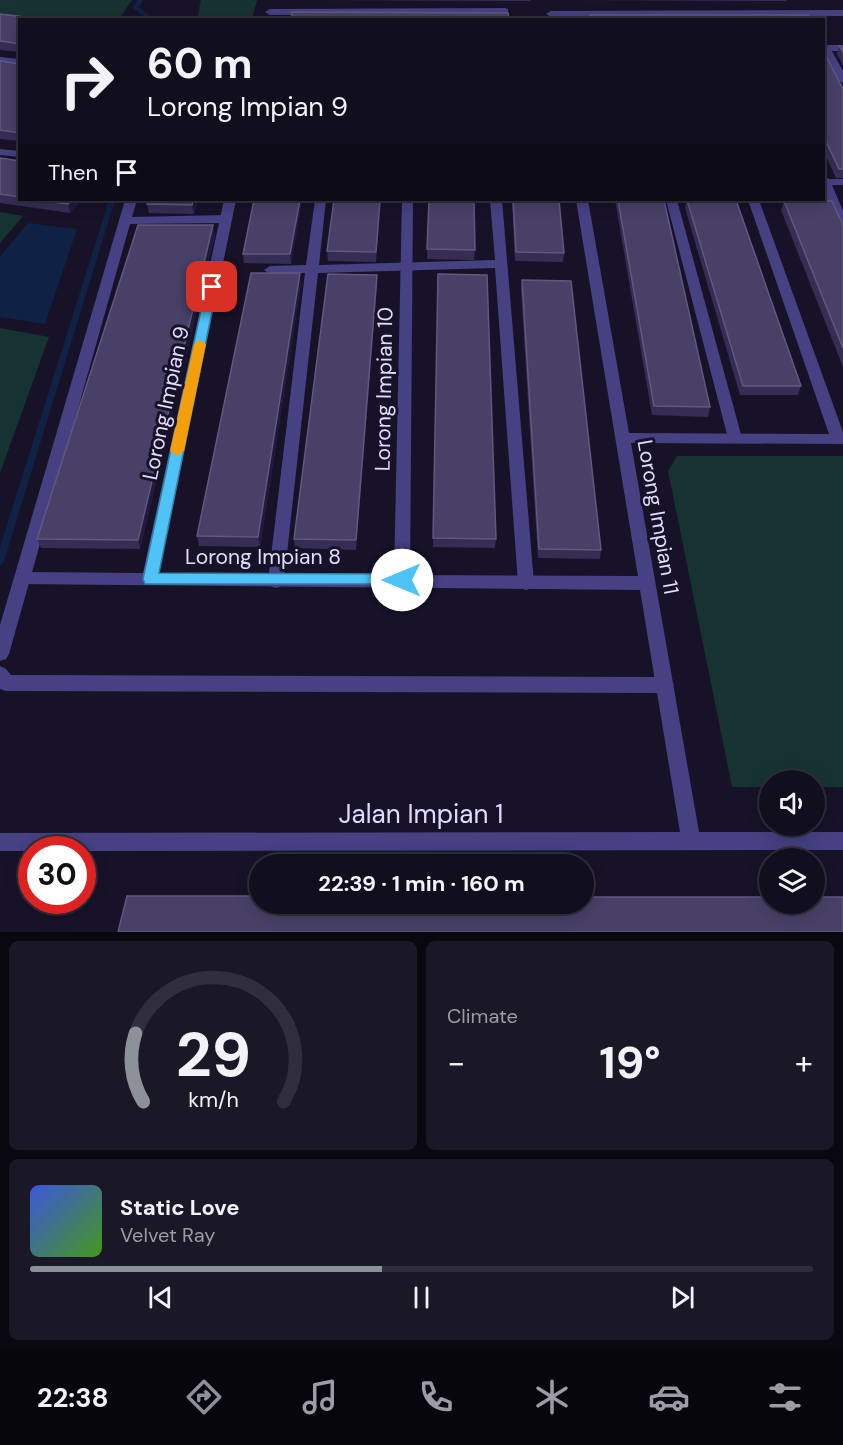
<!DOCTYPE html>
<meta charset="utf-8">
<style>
:root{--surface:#110e1e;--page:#1a1727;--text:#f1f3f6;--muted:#9c9ca4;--line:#302e3c;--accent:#8c9099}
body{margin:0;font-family:"DM Sans",sans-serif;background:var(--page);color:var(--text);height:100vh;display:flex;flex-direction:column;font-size:22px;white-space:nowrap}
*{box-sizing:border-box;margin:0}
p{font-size:20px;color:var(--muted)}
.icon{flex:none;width:33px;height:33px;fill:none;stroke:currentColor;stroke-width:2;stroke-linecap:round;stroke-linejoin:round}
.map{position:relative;height:932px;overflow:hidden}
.sheet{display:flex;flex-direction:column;gap:9px;padding:9px;background:#090810;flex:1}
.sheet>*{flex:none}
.banner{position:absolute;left:18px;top:18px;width:807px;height:183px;border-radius:0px;box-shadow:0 3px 15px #0003,0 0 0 2px var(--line);background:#110e1e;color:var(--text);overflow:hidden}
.buttons{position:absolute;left:759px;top:770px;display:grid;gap:12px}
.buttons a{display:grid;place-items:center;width:66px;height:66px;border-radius:50%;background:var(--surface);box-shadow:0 3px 15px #0003,0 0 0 2px var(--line);font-size:30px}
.speed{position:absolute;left:18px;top:836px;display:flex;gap:12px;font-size:30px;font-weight:700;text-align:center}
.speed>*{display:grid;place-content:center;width:78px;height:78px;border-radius:50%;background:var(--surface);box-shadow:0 3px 15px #0003,0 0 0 2px var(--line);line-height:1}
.speed .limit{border:9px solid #d22;background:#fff;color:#111}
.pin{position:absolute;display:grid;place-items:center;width:51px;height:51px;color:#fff;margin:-26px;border-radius:12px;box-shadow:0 3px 9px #0006}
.me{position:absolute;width:66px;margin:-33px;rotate:270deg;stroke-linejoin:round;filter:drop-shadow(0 0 4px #0008)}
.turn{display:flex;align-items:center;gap:21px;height:126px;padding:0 30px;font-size:27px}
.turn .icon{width:78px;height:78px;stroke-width:2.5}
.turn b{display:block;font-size:42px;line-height:51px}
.then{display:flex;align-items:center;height:57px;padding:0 30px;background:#0003;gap:12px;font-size:22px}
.big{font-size:45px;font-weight:700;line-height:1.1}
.sheet .tile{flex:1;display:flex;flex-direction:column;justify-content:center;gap:9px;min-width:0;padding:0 21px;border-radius:9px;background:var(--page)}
.sheet .dial{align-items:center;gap:0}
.dial svg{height:156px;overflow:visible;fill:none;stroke:var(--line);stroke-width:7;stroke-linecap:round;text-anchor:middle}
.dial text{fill:var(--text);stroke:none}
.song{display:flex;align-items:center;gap:18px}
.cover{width:72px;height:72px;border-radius:9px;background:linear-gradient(135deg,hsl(230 70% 55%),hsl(100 70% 35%))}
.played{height:6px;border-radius:3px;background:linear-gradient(90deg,var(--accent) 45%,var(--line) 45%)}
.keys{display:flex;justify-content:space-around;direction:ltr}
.heat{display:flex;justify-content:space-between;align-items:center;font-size:33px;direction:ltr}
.sheet .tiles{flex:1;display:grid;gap:9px;grid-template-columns:1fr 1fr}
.tile:last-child{grid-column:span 2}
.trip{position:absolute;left:249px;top:854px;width:345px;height:60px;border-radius:30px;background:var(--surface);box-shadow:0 3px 15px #0003,0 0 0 2px var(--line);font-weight:700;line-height:60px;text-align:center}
.dock{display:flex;height:96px;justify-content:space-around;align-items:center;background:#07060c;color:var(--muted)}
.dock .icon{width:42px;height:42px}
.dock .on{color:var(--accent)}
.dock b{font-size:27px;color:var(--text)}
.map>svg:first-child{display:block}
.green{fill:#163231}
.water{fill:#0f2144}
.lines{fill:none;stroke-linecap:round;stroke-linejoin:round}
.stream{fill:#0f2144;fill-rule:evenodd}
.lane{fill:#454183;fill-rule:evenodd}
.street{fill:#454183;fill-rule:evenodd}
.wall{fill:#362d55}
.shaded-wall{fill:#221a3b}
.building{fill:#484067;stroke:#60587e;stroke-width:1.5}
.route{fill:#4fc3f7;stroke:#337fa1;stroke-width:1.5}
.slow{fill:#f59e0b}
.labels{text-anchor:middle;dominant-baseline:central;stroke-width:6;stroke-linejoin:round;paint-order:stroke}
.street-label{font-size:21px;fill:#e0dcfc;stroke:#171228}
.near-street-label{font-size:26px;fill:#e0dcfc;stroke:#171228}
</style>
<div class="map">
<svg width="843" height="932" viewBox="0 0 843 932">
<rect width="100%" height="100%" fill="#171228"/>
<path class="green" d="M0,0H132L119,19L43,20L0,14Z
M201,0H257L252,19H197Z
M0,212L23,216L0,243Z
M0,328L49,337L0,473Z
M677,456H843V787H815L814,780H770L769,787H732L668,471Z"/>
<path class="water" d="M28,223L77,229L45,324L0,317V257Z"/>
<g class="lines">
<path class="stream" d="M137,0H143L139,8L155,20H149L134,9L133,8Z
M109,200H115L4,561L3,563L0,565V547Z"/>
<path class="lane" d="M824,45H843V51H824Z
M824,176L829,179H843V185H832L843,211V229C830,224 823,188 824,176Z
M125,200H137L132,217L226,215L232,219L226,223L130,224L9,654L6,659L0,661V625Z
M315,200H326L319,265L495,260L490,200H502L534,583L532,588L526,590L520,588L518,583L495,268L318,273L284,581L282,586L276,588L270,586L268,581L305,273L270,274L264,270L270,266L306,265Z
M666,200H677L742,438L740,442L735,443L728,438Z
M0,666L6,669L11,675L665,677L671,680L674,685L671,690L665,693L6,691L0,689Z"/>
<path class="street" d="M505,8L508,9V13L270,15L265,12L270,9Z
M843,10V16L551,17L546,14L551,11Z
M824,46H829L843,71V83C833,78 824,57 824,46Z
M0,57L20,59V65L0,63Z
M0,149L20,151V157L0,155Z
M224,200H236L159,573L394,575L402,200H413L410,575L638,576L576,200H588L629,433L829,434L748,200H759L843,432V444L631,443L699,832H843V850L82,851V849H32V851H0V833L680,832L640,590L16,584L14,579L16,574L22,572L143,573Z"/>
</g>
<path class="wall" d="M320,0H530V1Z
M576,0H786V1Z
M0,14L20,20V52L0,50Z
M839,46H843V65L837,54Z
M824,52L843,89V178H836L824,152Z
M0,61L20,64V141L0,139Z
M0,158L20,161V200H81L70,213L0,203Z
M198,200L194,214L149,213L147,204Z
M302,200L291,264L244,263L243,254Z
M381,200L376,262L328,261L327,251Z
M429,200L475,250L474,260L427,259Z
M512,200H559L564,253L563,262L515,261Z
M615,200H664L710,407L708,417L652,415Z
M687,200L801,386L798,395H740L685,208Z
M784,201L843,225V367L781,210Z
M215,235L140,549L41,548L37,539Z
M438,274L496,539L495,548L433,547Z
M522,280L601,550L600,559L538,558L521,290Z
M301,283L260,547L199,546L197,536Z
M377,285L356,550L295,548L294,539Z"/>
<path class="shaded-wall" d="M71,200H81L70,213L68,204Z
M193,200H198L194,214L192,205Z
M300,200H302L291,264L290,254Z
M380,200H381L376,262V252Z
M213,225L215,235L140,549L138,540Z
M300,273L301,283L260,547L258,537Z
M377,275V285L356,550V540Z"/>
<path class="building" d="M292,12L508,13L509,20H291Z
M0,14L51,20H20V44L0,41Z
M590,15H808L810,20H591Z
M839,46H843V52Z
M824,52L843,89V169H839L824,137Z
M0,61L20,64V133L0,130Z
M0,158L20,161V197L0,194Z
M36,200H71L68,204Z
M148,200H193L192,205L147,204Z
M254,200H300L290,254H243Z
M334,200H380L376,252L327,251Z
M429,200H474L475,250L427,249Z
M513,200H559L564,253L516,252Z
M618,200H664L710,407L654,406Z
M687,200H736L801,386H743Z
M784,201H832L843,225V348Z
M138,225H213L138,540L37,539Z
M251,273H300L258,537L197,536Z
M328,274L377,275L356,540L294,539Z
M438,274L487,275L496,539L433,538Z
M522,280L571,281L601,550L539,549Z
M127,896H260V903H584V897H770V903H814V897H843V932H118Z"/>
<path class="route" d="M212,283L217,287L159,573L402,574L410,580L408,584H145L143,579L206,287Z"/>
<path class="slow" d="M200,340L206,344L184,451L177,456L170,451L194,344Z"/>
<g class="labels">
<g class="street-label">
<text transform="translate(384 389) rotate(-89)">Lorong Impian 10</text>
<text transform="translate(166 403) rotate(-78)">Lorong Impian 9</text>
<text transform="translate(658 517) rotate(80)">Lorong Impian 11</text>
<text x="263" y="557">Lorong Impian 8</text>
</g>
<g class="near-street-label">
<text x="421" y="814">Jalan Impian 1</text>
</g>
</g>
</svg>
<div class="buttons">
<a><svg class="icon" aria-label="sound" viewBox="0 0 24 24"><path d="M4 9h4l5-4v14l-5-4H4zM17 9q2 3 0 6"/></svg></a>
<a><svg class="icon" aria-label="layers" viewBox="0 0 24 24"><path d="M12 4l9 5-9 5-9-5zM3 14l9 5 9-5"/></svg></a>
</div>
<div class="speed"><div class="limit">30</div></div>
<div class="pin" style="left:212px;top:287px;background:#d93025"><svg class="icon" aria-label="arrive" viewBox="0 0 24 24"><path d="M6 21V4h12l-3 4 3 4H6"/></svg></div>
<svg class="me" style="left:402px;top:580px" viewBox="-20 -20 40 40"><circle r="19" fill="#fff"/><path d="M0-13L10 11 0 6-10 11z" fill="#4fc3f7"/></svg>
<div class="trip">22:39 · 1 min · 160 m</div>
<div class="banner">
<div class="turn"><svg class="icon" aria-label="right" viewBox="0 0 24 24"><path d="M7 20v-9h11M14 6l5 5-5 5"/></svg><div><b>60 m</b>Lorong Impian 9</div></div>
<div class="then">Then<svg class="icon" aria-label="arrive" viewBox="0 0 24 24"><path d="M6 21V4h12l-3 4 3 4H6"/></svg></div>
</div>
</div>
<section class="sheet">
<div class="tiles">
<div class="tile dial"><svg viewBox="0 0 100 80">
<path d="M14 69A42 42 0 1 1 86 69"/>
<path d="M14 69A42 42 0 0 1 10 34" stroke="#8c9099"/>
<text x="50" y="56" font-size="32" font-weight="700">29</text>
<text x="50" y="72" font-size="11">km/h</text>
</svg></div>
<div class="tile"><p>Climate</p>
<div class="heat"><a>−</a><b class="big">19°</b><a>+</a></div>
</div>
<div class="tile">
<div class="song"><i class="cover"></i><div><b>Static Love</b><p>Velvet Ray</p></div></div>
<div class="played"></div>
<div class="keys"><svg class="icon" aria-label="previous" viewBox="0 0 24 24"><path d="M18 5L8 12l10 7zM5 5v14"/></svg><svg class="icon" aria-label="pause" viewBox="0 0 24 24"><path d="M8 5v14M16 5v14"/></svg><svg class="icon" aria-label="next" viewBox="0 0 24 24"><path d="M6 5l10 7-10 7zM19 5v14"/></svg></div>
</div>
</div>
</section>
<nav class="dock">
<b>22:38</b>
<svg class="icon on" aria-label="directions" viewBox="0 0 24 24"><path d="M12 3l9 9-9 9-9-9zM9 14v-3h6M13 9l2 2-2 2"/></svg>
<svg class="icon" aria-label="music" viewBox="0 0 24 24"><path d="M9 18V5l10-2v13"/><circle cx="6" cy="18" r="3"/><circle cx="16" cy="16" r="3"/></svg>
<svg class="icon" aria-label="phone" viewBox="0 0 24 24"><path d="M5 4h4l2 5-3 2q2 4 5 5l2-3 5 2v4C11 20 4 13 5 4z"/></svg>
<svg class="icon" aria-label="climate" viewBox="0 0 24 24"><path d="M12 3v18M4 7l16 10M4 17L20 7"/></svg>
<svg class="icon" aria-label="car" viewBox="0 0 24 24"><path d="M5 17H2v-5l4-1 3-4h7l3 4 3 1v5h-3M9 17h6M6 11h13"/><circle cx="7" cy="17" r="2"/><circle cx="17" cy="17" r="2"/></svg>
<svg class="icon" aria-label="filters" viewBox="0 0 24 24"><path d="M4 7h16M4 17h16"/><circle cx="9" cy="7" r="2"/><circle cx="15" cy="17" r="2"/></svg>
</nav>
